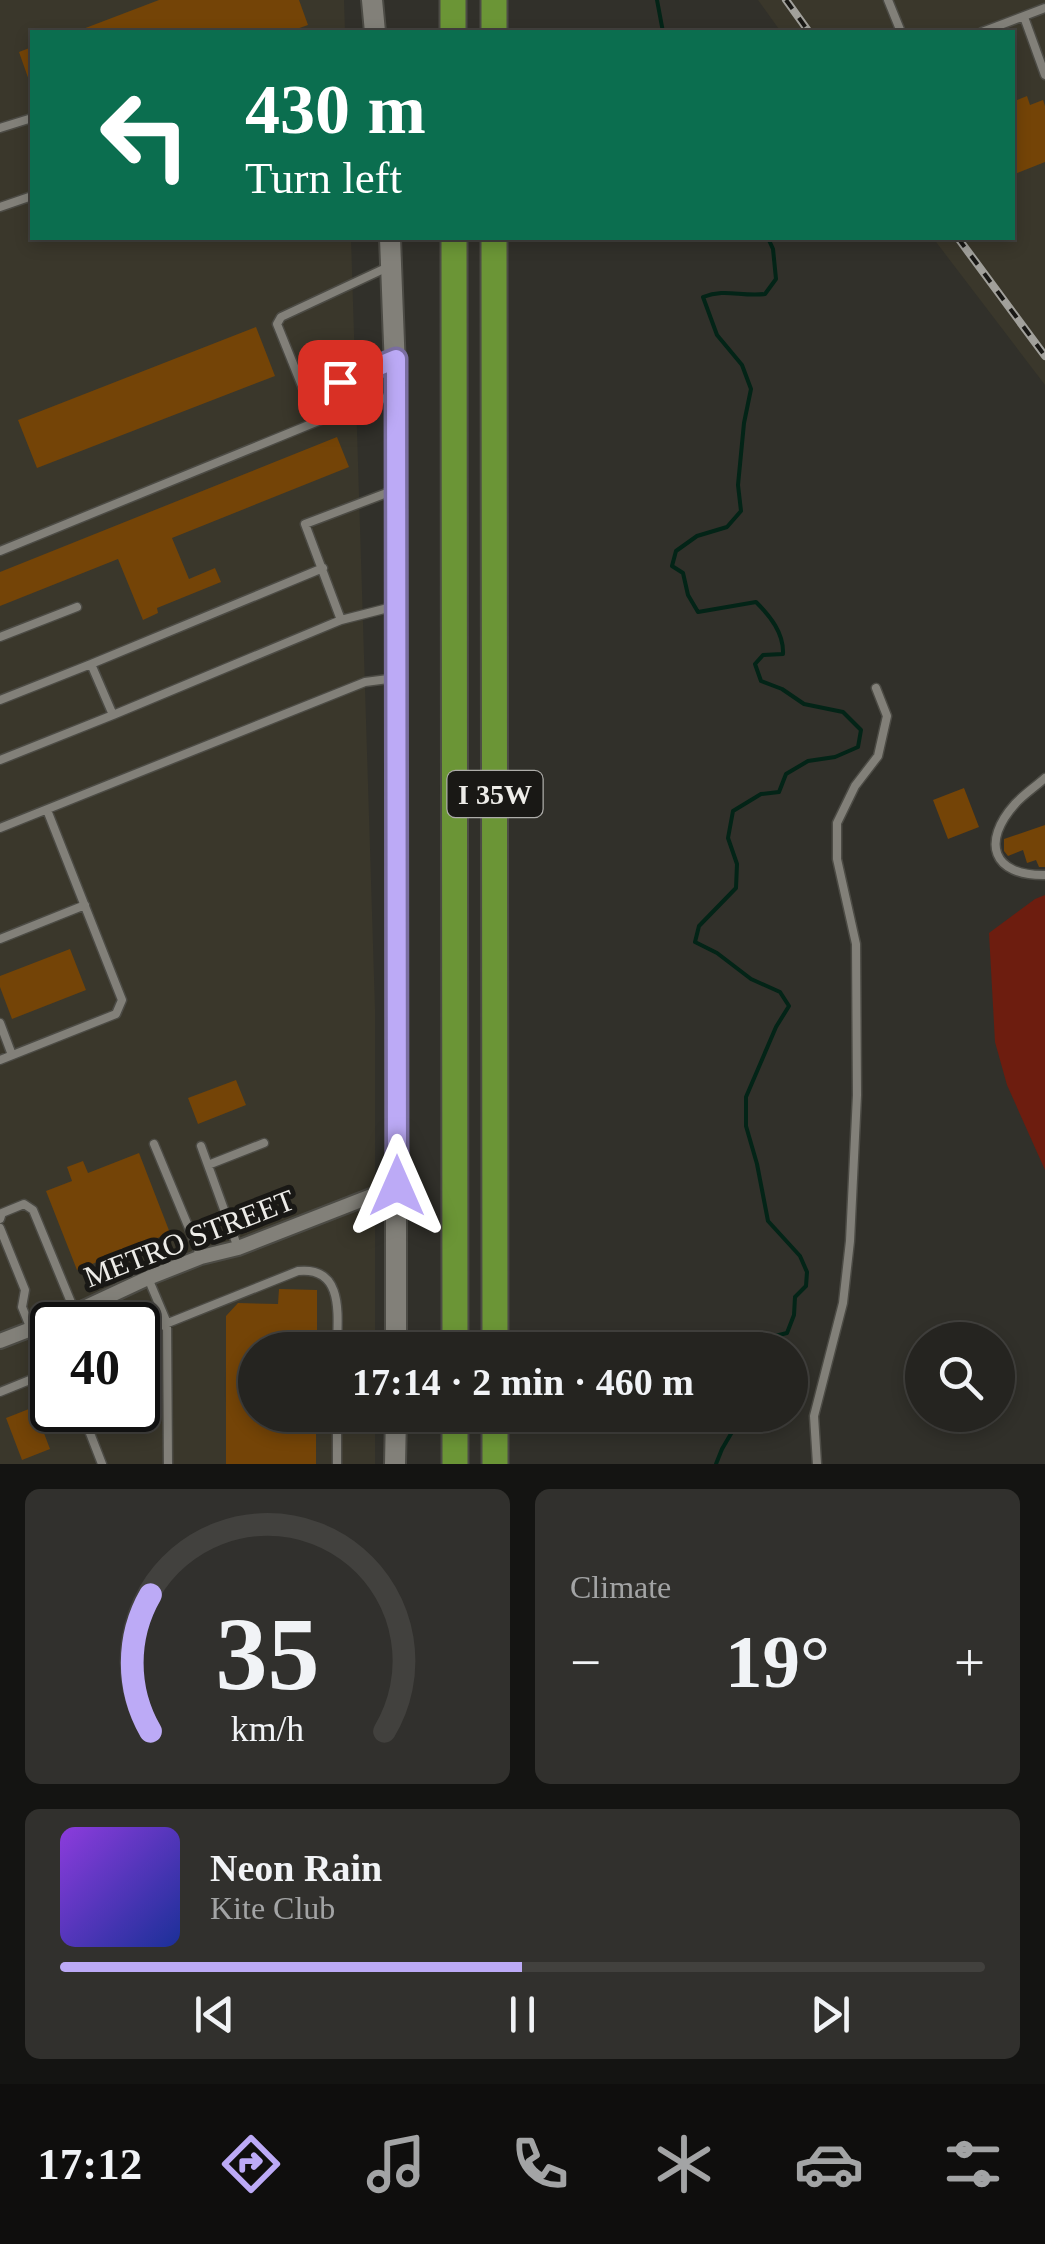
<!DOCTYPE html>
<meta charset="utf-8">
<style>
:root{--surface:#252420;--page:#31302d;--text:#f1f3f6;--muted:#a3a4a5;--line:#42413e;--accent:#bcaaf6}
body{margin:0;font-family:"Times New Roman",serif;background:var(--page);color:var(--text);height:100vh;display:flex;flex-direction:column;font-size:38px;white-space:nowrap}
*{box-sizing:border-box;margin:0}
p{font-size:32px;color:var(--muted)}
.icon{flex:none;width:55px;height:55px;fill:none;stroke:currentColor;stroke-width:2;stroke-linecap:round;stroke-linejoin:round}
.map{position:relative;height:1464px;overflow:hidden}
.details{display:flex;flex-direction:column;gap:25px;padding:25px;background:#141412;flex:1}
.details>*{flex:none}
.hud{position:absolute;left:30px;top:30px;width:985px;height:210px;border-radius:0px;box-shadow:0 5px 15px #0003,0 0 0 2px var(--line);background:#0b6e4f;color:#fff;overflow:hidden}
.fabs{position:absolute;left:905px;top:1322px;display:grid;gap:20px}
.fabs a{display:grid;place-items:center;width:110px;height:110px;border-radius:50%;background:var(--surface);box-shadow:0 5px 15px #0003,0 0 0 2px var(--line);font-size:50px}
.speed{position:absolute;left:30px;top:1302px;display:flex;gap:20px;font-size:50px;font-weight:700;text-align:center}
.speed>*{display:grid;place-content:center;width:130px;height:130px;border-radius:50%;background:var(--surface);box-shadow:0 5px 15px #0003,0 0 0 2px var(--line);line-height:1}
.speed .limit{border:5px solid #111;border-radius:15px;background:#fff;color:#111}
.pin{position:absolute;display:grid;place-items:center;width:85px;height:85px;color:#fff;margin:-42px;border-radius:20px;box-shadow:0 5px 15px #0006}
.me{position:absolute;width:110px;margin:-55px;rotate:0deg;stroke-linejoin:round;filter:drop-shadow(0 0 8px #0008)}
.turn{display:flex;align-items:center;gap:35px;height:210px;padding:0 50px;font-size:45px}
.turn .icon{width:130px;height:130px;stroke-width:2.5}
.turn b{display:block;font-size:70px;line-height:85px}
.big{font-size:75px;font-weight:600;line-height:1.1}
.details .tile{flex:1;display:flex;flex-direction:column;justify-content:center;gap:15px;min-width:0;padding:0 35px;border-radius:15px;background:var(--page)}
.details .dial{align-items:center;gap:0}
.dial svg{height:260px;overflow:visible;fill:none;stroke:var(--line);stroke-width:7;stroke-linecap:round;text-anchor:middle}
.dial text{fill:var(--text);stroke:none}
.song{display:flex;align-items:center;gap:30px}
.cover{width:120px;height:120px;border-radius:15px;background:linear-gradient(135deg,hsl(270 70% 55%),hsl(230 70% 35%))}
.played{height:10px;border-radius:5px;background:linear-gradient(90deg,var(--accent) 50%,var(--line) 50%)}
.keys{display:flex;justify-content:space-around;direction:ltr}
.heat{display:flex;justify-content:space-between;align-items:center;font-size:55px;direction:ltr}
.details .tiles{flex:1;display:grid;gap:25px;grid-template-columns:1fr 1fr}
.tile:last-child{grid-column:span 2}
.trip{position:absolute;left:238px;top:1332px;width:570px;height:100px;border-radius:50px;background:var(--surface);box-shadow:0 5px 15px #0003,0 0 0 2px var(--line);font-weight:600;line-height:100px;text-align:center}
.tabs{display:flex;height:160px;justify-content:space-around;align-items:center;background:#0f0e0d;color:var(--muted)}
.tabs .icon{width:70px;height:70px}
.tabs .on{color:var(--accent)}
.tabs b{font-size:45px;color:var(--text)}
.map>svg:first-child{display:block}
.built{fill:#3a372b;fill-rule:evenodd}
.green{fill:#6d1d0f}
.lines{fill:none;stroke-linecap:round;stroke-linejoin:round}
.stream{stroke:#032417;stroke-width:4}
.building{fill:#744407}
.lane-casing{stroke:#4c4b45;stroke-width:11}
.street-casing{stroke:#4c4b45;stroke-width:18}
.secondary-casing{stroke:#4c4b45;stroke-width:24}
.highway-casing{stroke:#4c4b45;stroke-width:29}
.lane{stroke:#828079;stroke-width:8}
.street{stroke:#828079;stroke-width:14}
.secondary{stroke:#828079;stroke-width:20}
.highway{stroke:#6b9536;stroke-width:25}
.rail-casing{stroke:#a1a09b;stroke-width:8}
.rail{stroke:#191815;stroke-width:4;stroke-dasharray:11;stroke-linecap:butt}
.route-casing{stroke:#7a6ea0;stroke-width:25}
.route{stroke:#bcaaf6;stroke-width:18}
.labels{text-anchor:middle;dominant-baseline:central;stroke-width:10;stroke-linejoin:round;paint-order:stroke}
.shield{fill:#191815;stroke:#adaca9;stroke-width:2.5}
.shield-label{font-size:28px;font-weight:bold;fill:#edece8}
.street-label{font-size:30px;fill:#edece8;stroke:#191815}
</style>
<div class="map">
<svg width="1045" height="1464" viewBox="0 0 1045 1464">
<rect width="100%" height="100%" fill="#31302a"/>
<path class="built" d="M0,0H344L345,32H32V238H351L375,1009V1350H255V1415H375V1464H0ZM52,1325H138V1410H52Z
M758,0H1045V385L933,238H1012V32H781Z"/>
<path class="green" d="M1045,895V1170L1007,1085L995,1042L989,933L1035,899Z"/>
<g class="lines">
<path class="stream" d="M657,0L663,32
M762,1350L763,1339L787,1333L794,1315L795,1297L806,1286L807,1272L800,1256L768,1221L757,1164L746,1126V1097L776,1027L789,1006L780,992L751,979L717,953L695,942L699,926L736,888L737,864L728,838L733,811L761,794L779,792L786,774L808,761L835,757L858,747L861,730L843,712L804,704L782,689L761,681L755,664L763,655L783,654C784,633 770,616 756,602L698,612L688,595L683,573L672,566L676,551L697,536L727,527L741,511L738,485L744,423L751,389L742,365L717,335L703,297C725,288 741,297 765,294L776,279L773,249L768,238
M716,1464L722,1449L742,1415"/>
</g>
<path class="building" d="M159,0H299L308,25L288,32H75Z
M32,47V85L31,86L19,52Z
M1027,96L1030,105L1043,100L1045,106V162L1012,175V102Z
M256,327L275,376L37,468L18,420Z
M337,437L349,467L172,538L189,579L215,568L221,582L157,608L158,613L143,620L118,559L0,606V572Z
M964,788L979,827L948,839L933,800Z
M1045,825V867H1039L1036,860L1027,863L1023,850L1008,856L1004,851V839Z
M70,949L86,990L12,1019L0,987V976Z
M236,1080L246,1105L198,1124L188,1098Z
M139,1153L170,1233L77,1270L46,1191L72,1181L67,1167L83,1161L88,1173Z
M279,1289L317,1290V1339H313V1350H255V1415H313V1425H316V1464H226V1316L238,1303L278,1304Z
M34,1407L50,1449L22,1460L6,1418Z"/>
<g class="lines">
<g class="lane-casing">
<path id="lane" d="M888,0L901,32
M1024,17L1045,75
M982,32L1045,8
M0,128L32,118
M0,207L32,196
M388,267L281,317L277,324L304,391L313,394L390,361
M0,551L343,411L392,396
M323,568L91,664L113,715L341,620L392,607
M341,620L305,524L392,491
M0,637L77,607
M0,700L91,664
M0,760L113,715
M1045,778C1035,787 1023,795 1015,804C981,842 992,876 1045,875
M0,828L365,682L396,678
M0,939L85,905
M0,1023L12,1055
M0,1060L116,1014L122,1000L47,810
M154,1144L201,1257
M201,1146L238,1248
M208,1165L264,1143
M0,1219L2,1213L24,1204L33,1210L75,1312
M0,1228L25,1290L22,1307L31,1329
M148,1278L167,1323L168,1464
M138,1335L298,1271C346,1266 337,1319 337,1350
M0,1392L52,1371
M81,1410L102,1464
M337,1415V1464
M817,1464L814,1416L843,1303L850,1241L857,1095L856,944L837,859V823L855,786L878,756L887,716L876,688"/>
</g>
<g class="street-casing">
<path id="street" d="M0,1341L75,1312L148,1278L201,1257L238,1248L397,1186"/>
</g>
<g class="secondary-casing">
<path id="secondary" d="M372,0L375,32
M390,238L396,395V1350
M395,1464L396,1415"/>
</g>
<g class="highway-casing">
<path id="highway" d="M453,0V32
M494,0V32
M454,238L455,1350
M494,238L495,1350
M455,1415V1464
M495,1415V1464"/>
</g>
<use href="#lane" class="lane"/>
<use href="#street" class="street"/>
<use href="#secondary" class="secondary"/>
<use href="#highway" class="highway"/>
<g class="rail-casing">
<path id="rail" d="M786,0L809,32
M958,238L1045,356"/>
</g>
<use href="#rail" class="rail"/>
</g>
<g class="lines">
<g class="route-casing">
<path id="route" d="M340,382L396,359L397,1186"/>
</g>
<use href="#route" class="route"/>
</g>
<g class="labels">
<rect class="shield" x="447.5" y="771" width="95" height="46" rx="8"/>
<g class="shield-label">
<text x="495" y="794">I 35W</text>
</g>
<g class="street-label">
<text transform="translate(189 1238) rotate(-21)">METRO STREET</text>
</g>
</g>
</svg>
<div class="fabs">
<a><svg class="icon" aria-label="search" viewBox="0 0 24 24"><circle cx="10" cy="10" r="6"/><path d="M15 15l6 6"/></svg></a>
</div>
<div class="speed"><div class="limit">40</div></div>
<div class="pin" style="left:340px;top:382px;background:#d93025"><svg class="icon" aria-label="arrive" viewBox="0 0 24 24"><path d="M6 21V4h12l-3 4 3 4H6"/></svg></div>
<svg class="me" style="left:397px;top:1186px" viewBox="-20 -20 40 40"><path d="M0-17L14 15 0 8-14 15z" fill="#bcaaf6" stroke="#fff" stroke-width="4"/></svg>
<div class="trip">17:14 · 2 min · 460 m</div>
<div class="hud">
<div class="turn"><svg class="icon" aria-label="left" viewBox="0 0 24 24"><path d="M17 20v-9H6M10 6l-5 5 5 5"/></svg><div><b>430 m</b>Turn left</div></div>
</div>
</div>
<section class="details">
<div class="tiles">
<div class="tile dial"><svg viewBox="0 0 100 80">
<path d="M14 69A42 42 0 1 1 86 69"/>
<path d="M14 69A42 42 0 0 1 14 27" stroke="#bcaaf6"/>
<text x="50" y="56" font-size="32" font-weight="700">35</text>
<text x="50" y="72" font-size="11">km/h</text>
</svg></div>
<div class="tile"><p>Climate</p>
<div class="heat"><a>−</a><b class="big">19°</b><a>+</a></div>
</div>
<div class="tile">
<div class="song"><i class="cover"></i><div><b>Neon Rain</b><p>Kite Club</p></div></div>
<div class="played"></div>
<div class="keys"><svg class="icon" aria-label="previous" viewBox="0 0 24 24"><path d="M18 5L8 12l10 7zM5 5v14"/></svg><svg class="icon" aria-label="pause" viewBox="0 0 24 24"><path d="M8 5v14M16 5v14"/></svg><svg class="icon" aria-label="next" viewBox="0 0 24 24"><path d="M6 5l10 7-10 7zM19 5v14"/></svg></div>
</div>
</div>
</section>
<nav class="tabs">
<b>17:12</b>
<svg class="icon on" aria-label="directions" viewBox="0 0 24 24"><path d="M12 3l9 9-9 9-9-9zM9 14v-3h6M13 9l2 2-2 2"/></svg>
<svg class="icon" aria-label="music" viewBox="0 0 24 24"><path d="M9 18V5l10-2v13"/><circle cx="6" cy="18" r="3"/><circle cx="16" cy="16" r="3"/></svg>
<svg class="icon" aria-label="phone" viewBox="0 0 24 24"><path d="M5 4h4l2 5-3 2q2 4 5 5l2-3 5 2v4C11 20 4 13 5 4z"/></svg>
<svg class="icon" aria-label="climate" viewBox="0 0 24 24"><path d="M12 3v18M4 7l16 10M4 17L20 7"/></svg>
<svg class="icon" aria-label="car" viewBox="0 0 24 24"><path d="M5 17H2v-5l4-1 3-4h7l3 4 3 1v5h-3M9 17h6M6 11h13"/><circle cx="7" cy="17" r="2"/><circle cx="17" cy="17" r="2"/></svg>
<svg class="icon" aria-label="filters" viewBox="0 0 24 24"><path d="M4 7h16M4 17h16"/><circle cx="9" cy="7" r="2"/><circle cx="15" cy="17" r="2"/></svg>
</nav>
